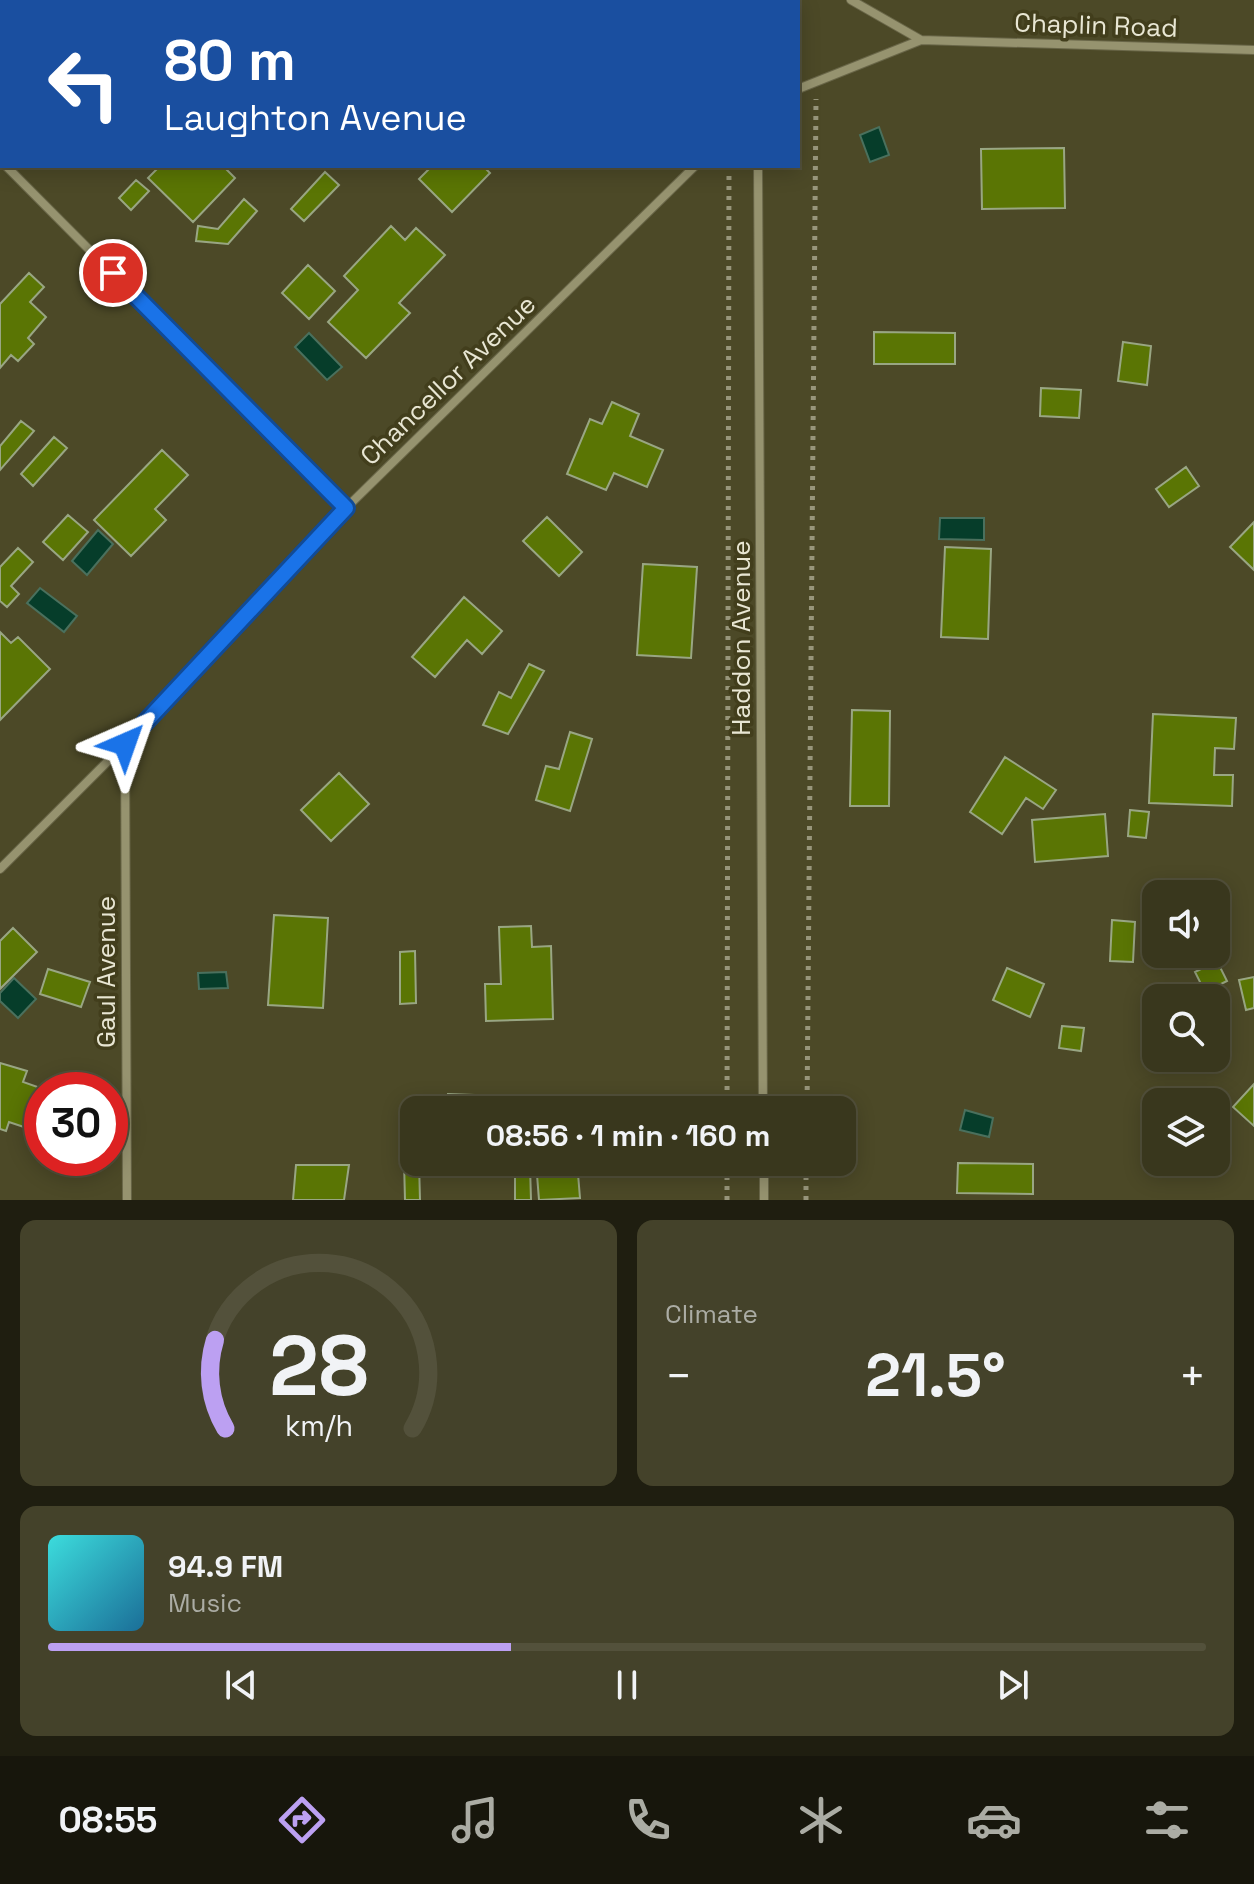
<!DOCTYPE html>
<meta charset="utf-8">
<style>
:root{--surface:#39371d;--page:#44422a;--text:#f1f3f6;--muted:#abaca4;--line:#53513b;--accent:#bca0f2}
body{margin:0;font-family:"Space Grotesk",sans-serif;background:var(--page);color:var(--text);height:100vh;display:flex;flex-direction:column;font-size:30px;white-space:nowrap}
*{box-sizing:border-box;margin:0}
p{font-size:26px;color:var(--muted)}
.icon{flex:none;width:44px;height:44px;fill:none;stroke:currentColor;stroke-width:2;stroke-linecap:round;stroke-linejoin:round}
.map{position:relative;height:1200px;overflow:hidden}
.drawer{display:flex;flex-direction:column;gap:20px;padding:20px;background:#1f1e10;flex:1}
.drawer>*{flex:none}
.top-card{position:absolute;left:0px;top:0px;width:800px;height:168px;box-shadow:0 4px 20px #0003,0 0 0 2px var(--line);background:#1a4fa0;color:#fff;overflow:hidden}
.controls{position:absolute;left:1142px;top:880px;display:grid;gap:16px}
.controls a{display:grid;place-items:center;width:88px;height:88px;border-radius:16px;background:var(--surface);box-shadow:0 4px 20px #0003,0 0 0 2px var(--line);font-size:40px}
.speed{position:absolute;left:24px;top:1072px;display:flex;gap:16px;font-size:40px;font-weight:700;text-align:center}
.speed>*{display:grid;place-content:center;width:104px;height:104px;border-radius:50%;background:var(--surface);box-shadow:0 4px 20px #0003,0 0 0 2px var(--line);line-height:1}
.speed .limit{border:12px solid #d22;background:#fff;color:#111}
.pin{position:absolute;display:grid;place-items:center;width:68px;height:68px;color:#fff;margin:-34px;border:4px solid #fff;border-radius:50%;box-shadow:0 2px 8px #0007}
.me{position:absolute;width:88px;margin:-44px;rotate:43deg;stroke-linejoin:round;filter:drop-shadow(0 0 6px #0008)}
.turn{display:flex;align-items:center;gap:28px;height:168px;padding:0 32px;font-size:36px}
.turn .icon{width:104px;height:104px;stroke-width:2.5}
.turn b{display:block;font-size:56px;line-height:68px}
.big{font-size:60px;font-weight:600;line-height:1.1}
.drawer .widget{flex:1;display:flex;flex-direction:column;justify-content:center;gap:12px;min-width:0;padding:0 28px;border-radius:16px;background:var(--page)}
.drawer .dial{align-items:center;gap:0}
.dial svg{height:208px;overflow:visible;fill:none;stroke:var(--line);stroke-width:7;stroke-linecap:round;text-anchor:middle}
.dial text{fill:var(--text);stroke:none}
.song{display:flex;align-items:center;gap:24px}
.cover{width:96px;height:96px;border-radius:12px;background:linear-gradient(135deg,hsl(180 70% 55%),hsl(200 70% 35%))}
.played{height:8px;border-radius:4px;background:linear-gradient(90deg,var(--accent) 40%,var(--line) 40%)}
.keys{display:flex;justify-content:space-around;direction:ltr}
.heat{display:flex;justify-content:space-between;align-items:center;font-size:44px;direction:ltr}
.drawer .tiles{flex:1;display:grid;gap:20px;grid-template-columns:1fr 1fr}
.widget:last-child{grid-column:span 2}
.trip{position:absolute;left:400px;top:1096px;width:456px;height:80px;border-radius:16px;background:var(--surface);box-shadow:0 4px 20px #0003,0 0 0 2px var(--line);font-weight:600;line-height:80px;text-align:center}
.menu{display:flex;height:128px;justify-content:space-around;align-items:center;background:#17160c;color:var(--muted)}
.menu .icon{width:56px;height:56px}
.menu .on{color:var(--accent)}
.menu b{font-size:36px;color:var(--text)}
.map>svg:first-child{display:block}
.water{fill:#063d2a;stroke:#4a705d;stroke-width:2}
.building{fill:#5a7504;stroke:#99a683;stroke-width:2}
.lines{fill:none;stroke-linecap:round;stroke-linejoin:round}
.street-casing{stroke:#696648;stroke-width:10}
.path{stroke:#98967b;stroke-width:5;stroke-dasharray:4 6;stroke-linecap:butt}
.street{stroke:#96936f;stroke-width:8}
.route-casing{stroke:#114b97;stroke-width:20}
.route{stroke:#1a73e8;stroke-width:14}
.labels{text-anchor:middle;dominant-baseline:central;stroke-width:7;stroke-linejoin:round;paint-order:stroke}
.street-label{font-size:26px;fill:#e8e6d3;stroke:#423e1c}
</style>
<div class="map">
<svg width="1254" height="1200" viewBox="0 0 1254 1200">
<rect width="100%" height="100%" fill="#4c4927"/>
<path class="water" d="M879,127L889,155L870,162L860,135Z
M309,333L342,367L327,380L295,347Z
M940,518H984V540L939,539Z
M98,530L113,544L87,575L72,561Z
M40,588L77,616L64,632L27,603Z
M226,972L228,988L199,989L198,973Z
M14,978L36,999L18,1018L0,1001V993Z
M965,1110L993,1118L989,1137L960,1130Z"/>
<path class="building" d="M280,0H345L343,2H282Z
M588,0H641L639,2H586Z
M1064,148L1065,208L982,209L981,149Z
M160,166H223L235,178L193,222L148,178Z
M432,166H483L490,173L452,212L419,179Z
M325,172L339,185L304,221L291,209Z
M136,180L149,191L131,210L119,198Z
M244,199L257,211L228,244L196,241L198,226L218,229Z
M391,226L405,240L416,228L445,255L399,303L410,313L366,358L328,322L358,290L344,276Z
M308,265L335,291L309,319L282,293Z
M29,273L44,287L30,302L46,317L28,338L34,344L18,361L11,355L0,368V304Z
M874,332L955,333V364H874Z
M1123,342L1151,346L1147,385L1118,381Z
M1041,388L1081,390L1079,418L1040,416Z
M612,402L639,414L630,436L663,450L647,487L614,473L606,490L567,474L590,419L602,424Z
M21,421L34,431L0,470V446Z
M54,437L67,448L33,486L21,474Z
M162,450L188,475L155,509L166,520L131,556L94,520Z
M1186,467L1199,486L1169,507L1156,489Z
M68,515L88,532L63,560L43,542Z
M547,517L582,552L559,576L523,541Z
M1254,522V570L1230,547Z
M945,547L991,549L988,639L941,637Z
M18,548L33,562L11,586L19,594L7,607L0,601V567Z
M643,564L697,567L691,658L637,655Z
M464,597L502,631L482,654L467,640L435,677L412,657Z
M0,632L11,643L18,637L50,669L0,720Z
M529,664L544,671L508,734L483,725L499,692L511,698Z
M852,710L890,711L889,806H850Z
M1153,714L1236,718L1234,749L1215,748L1214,775H1233L1232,806L1149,803Z
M570,732L592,739L570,811L536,800L546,766L559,769Z
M1005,757L1056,790L1043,809L1026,798L1002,834L970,812Z
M339,773L369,804L331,841L301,810Z
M1130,810L1149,812L1146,838L1128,836Z
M1105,814L1108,856L1035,862L1032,820Z
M274,915L328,918L323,1008L268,1005Z
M1112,920L1135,922L1133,962L1110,961Z
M531,926L532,947L551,946L553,1019L486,1021L485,984H501L499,927Z
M13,928L37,952L0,989V941Z
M415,951L416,1003L400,1004V952Z
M1217,961L1227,981L1205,992L1195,972Z
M1007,968L1044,984L1030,1017L993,1000Z
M48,969L90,982L81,1007L40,994Z
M1254,977V1008L1246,1010L1239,980Z
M1062,1026L1084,1028L1081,1051L1059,1048Z
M0,1063L27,1071L23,1082L46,1090H42V1133L9,1122L6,1131L0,1129Z
M1254,1084V1126L1233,1107Z
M448,1094L474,1095L473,1110H447Z
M404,1161L419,1162L420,1200H405Z
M536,1162H577L580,1198L539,1200Z
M958,1163L1033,1164V1194L957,1193Z
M296,1165H349L344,1200H293Z
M530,1166L531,1200H515V1167Z"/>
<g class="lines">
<g class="street-casing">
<path id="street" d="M759,0V2
M851,0L921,40L1254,50
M104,2L106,0
M798,89L921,40
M0,92L2,94
M758,166L763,1110
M7,167L346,508
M125,744L127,1200
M0,869L125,744L346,508L695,166
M764,1162V1200"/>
</g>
<path class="path" d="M727,1110L729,166
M807,1110L816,99
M727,1200V1162
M806,1200V1162"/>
<use href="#street" class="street"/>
</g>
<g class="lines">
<g class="route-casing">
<path id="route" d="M113,273L346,508L125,744"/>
</g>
<use href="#route" class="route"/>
</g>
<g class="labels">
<g class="street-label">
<text transform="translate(1096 25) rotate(2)">Chaplin Road</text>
<text transform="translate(448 380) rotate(-44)">Chancellor Avenue</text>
<text transform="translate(741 638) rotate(-90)">Haddon Avenue</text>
<text transform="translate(106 972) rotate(-90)">Gaul Avenue</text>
</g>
</g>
</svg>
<div class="controls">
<a><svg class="icon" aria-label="sound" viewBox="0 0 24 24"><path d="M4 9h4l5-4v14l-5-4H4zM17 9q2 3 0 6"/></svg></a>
<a><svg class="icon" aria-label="search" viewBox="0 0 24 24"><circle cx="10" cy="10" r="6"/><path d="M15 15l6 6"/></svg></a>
<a><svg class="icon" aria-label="layers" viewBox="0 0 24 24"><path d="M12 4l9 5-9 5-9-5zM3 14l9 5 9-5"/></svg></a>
</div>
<div class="speed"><div class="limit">30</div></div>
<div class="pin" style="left:113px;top:273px;background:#d93025"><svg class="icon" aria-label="arrive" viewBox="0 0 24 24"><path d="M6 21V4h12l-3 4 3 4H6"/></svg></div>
<svg class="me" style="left:125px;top:744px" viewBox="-20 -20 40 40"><path d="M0-17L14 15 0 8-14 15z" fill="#1a73e8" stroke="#fff" stroke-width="4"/></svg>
<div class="trip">08:56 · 1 min · 160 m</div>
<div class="top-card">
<div class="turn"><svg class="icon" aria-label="left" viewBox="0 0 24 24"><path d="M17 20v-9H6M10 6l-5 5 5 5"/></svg><div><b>80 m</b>Laughton Avenue</div></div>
</div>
</div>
<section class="drawer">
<div class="tiles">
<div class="widget dial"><svg viewBox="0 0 100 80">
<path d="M14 69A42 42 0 1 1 86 69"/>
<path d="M14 69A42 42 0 0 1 10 35" stroke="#bca0f2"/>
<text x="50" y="56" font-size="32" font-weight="700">28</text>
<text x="50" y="72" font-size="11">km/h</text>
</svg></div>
<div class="widget"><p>Climate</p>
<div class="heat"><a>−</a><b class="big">21.5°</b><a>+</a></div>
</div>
<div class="widget">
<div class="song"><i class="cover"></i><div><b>94.9 FM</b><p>Music</p></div></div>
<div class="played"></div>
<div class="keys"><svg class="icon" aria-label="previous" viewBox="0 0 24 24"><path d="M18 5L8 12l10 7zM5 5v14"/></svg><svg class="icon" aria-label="pause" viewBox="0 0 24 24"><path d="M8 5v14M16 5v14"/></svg><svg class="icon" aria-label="next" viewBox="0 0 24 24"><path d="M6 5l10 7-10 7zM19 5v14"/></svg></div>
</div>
</div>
</section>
<nav class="menu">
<b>08:55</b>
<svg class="icon on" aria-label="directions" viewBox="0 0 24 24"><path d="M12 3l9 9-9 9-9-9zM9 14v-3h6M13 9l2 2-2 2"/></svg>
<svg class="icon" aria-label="music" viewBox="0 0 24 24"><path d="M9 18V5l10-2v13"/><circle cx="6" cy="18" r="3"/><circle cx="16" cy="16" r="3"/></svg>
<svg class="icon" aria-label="phone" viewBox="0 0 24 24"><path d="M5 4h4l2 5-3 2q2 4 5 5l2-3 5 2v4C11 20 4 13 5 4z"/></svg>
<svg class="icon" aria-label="climate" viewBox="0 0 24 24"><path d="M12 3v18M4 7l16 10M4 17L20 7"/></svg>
<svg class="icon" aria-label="car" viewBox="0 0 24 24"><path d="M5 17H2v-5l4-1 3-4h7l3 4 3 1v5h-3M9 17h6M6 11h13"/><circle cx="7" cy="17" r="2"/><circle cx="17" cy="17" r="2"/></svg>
<svg class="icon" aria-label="filters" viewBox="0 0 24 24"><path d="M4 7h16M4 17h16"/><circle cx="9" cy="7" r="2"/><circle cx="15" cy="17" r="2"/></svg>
</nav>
